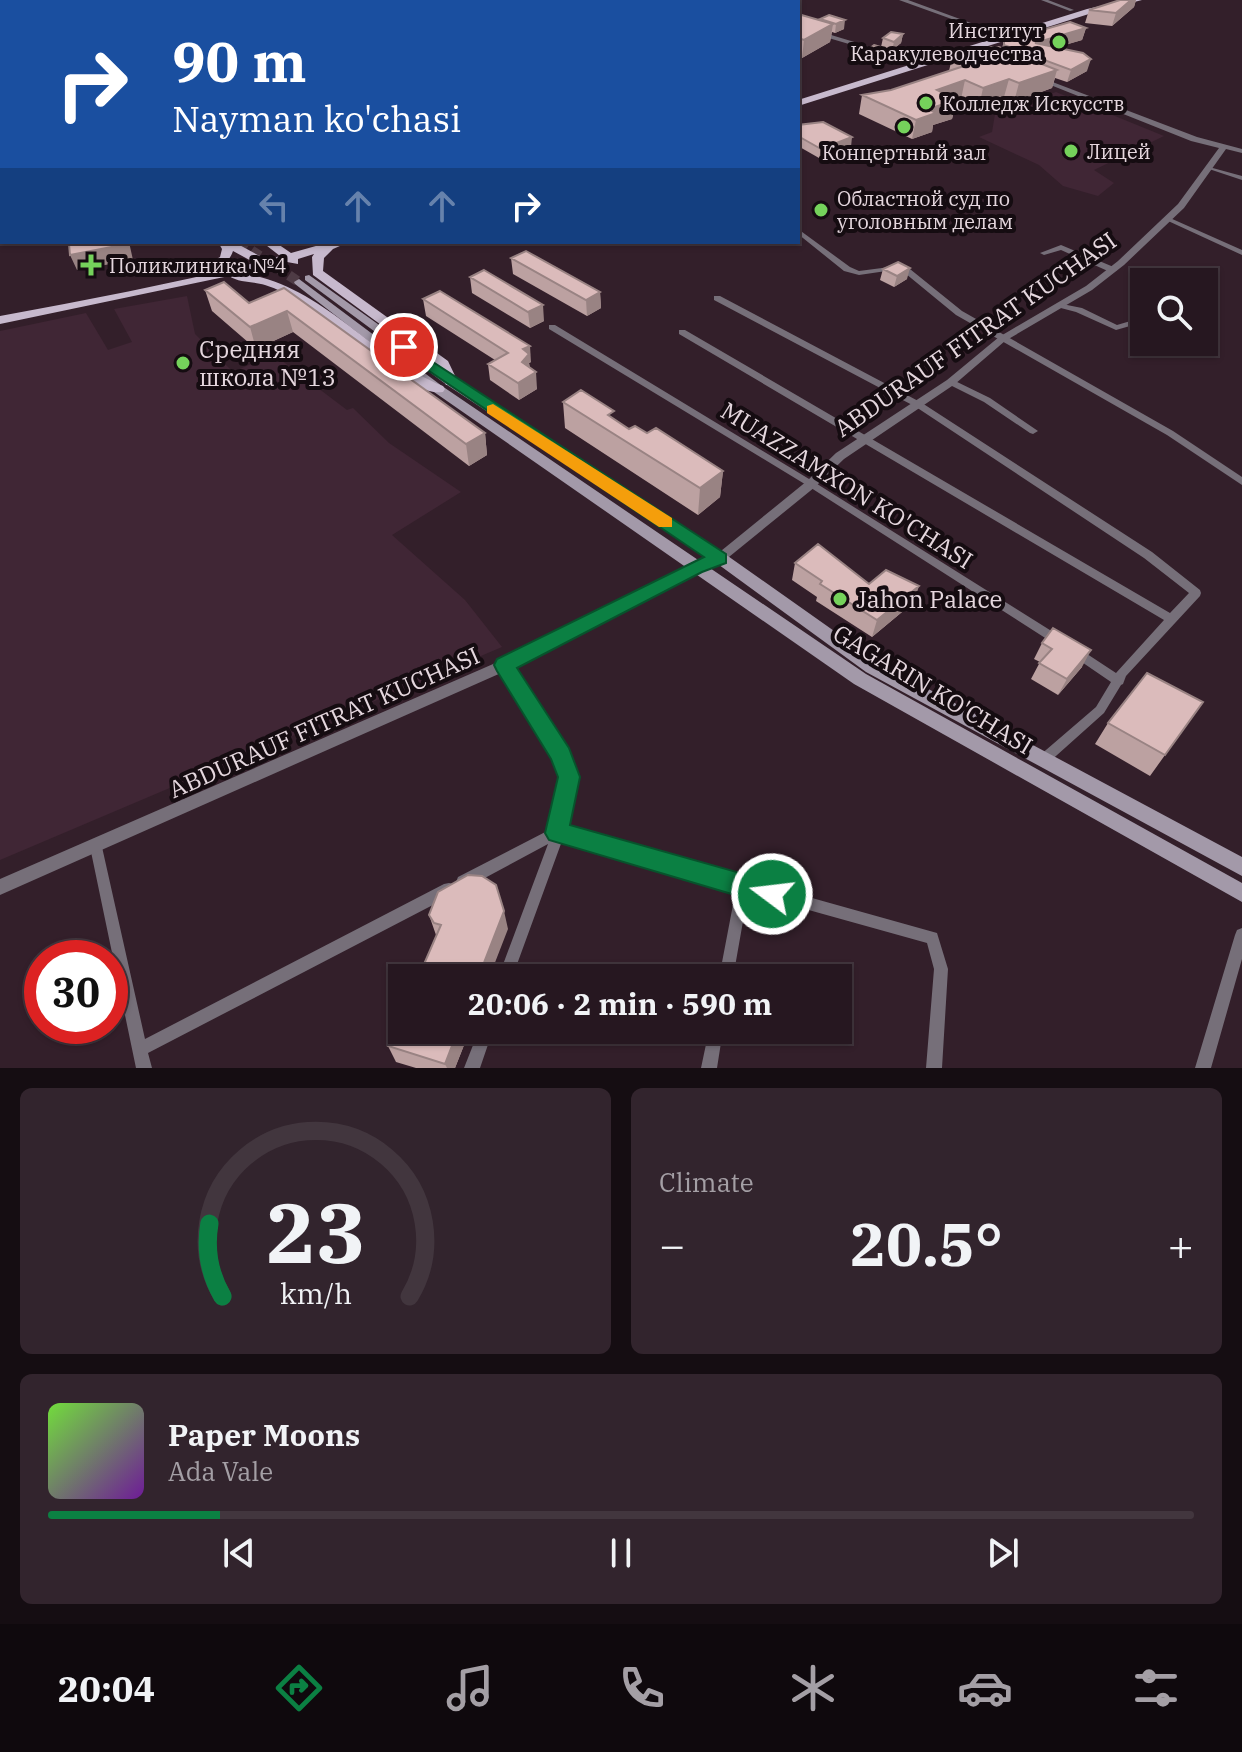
<!DOCTYPE html>
<meta charset="utf-8">
<style>
:root{--surface:#261720;--page:#32242d;--text:#f1f3f6;--muted:#a49fa5;--line:#42363e;--accent:#0b8043}
body{margin:0;font-family:"IBM Plex Serif",serif;background:var(--page);color:var(--text);height:100vh;display:flex;flex-direction:column;font-size:30px;white-space:nowrap}
*{box-sizing:border-box;margin:0}
p{font-size:26px;color:var(--muted)}
.icon{flex:none;width:44px;height:44px;fill:none;stroke:currentColor;stroke-width:2;stroke-linecap:round;stroke-linejoin:round}
.map{position:relative;height:1068px;overflow:hidden}
.drawer{display:flex;flex-direction:column;gap:20px;padding:20px;background:#150d12;flex:1}
.drawer>*{flex:none}
.top-card{position:absolute;left:0px;top:0px;width:800px;height:244px;box-shadow:0 2px 6px #0004,0 0 0 2px var(--line);background:#1a4fa0;color:#fff;overflow:hidden}
.controls{position:absolute;left:1130px;top:268px;display:grid;gap:16px}
.controls a{display:grid;place-items:center;width:88px;height:88px;border-radius:0px;background:var(--surface);box-shadow:0 2px 6px #0004,0 0 0 2px var(--line);font-size:40px}
.speed{position:absolute;left:24px;top:940px;display:flex;gap:16px;font-size:40px;font-weight:700;text-align:center}
.speed>*{display:grid;place-content:center;width:104px;height:104px;border-radius:50%;background:var(--surface);box-shadow:0 2px 6px #0004,0 0 0 2px var(--line);line-height:1}
.speed .limit{border:12px solid #d22;background:#fff;color:#111}
.pin{position:absolute;display:grid;place-items:center;width:68px;height:68px;color:#fff;margin:-34px;border:4px solid #fff;border-radius:50%;box-shadow:0 2px 8px #0007}
.me{position:absolute;width:88px;margin:-44px;rotate:285deg;stroke-linejoin:round;filter:drop-shadow(0 0 6px #0008)}
.turn{display:flex;align-items:center;gap:28px;height:168px;padding:0 40px;font-size:36px}
.turn .icon{width:104px;height:104px;stroke-width:2.5}
.turn b{display:block;font-size:56px;line-height:68px}
.lanes{display:flex;align-items:center;height:76px;padding:0 40px;background:#0003;justify-content:center;gap:40px;direction:ltr}
.lanes .off{opacity:.35}
.big{font-size:60px;font-weight:700;line-height:1.1}
.drawer .widget{flex:1;display:flex;flex-direction:column;justify-content:center;gap:12px;min-width:0;padding:0 28px;border-radius:12px;background:var(--page)}
.drawer .dial{align-items:center;gap:0}
.dial svg{height:208px;overflow:visible;fill:none;stroke:var(--line);stroke-width:7;stroke-linecap:round;text-anchor:middle}
.dial text{fill:var(--text);stroke:none}
.song{display:flex;align-items:center;gap:24px}
.cover{width:96px;height:96px;border-radius:12px;background:linear-gradient(135deg,hsl(100 70% 55%),hsl(280 70% 35%))}
.played{height:8px;border-radius:4px;background:linear-gradient(90deg,var(--accent) 15%,var(--line) 15%)}
.keys{display:flex;justify-content:space-around;direction:ltr}
.heat{display:flex;justify-content:space-between;align-items:center;font-size:44px;direction:ltr}
.drawer .tiles{flex:1;display:grid;gap:20px;grid-template-columns:1fr 1fr}
.widget:last-child{grid-column:span 2}
.trip{position:absolute;left:388px;top:964px;width:464px;height:80px;border-radius:0px;background:var(--surface);box-shadow:0 2px 6px #0004,0 0 0 2px var(--line);font-weight:700;line-height:80px;text-align:center}
.menu{display:flex;height:128px;justify-content:space-around;align-items:center;background:#0f090d;color:var(--muted)}
.menu .icon{width:56px;height:56px}
.menu .current{color:var(--accent)}
.menu b{font-size:36px;color:var(--text)}
.map>svg:first-child{display:block}
.built{fill:#402635}
.lines{fill:none;stroke-linecap:round;stroke-linejoin:round}
.secondary-tunnel{stroke:#4e3b45;stroke-width:10;stroke-dasharray:10 5;stroke-linecap:butt}
.minor{fill:#766f79;fill-rule:evenodd}
.tertiary{fill:#766f79;fill-rule:evenodd}
.secondary{fill:#a399a9;fill-rule:evenodd}
.primary{fill:#c7b9cd;fill-rule:evenodd}
.wall{fill:#bca1a1}
.shaded-wall{fill:#998383}
.building{fill:#dbbbbb;stroke:#998383;stroke-width:2}
.route{fill:#0b8043;stroke:#07532c;stroke-width:2}
.slow{fill:#f59e0b}
.poi-dot{fill:#75d25b;stroke:#150c11;stroke-width:3}
.labels{text-anchor:middle;dominant-baseline:central;stroke-width:8;stroke-linejoin:round;paint-order:stroke}
.far-poi-label{font-size:20px;fill:#e5d7de;stroke:#150c11;text-anchor:start}
.street-label{font-size:24px;fill:#e5d7de;stroke:#150c11}
.poi-label{font-size:24px;fill:#e5d7de;stroke:#150c11;text-anchor:start}
</style>
<div class="map">
<svg width="1242" height="1068" viewBox="0 0 1242 1068">
<rect width="100%" height="100%" fill="#331f2a"/>
<path class="built" d="M1056,92L1164,136L1094,170L1114,183L1098,196L1063,186L1039,165L979,137L992,132L995,114Z
M187,296L195,334L233,372L273,354L347,410L353,408L389,443L461,492L392,535L465,600L502,647L0,860V331L86,313L108,350L132,342L114,309Z"/>
<g class="lines">
<path class="secondary-tunnel" d="M239,242L299,282"/>
<path class="minor" d="M123,0H127V2H123Z
M267,0H271V2H267Z
M451,0H458L454,2H447Z
M610,0H619L624,2H615Z
M689,0H696L693,2H686Z
M702,0H709L713,2H706Z
M1041,0H1048L1074,10L1070,11Z
M798,25L914,60L915,61L910,62L798,29Z
M1209,167L1242,176V180L1209,169Z
M1166,218H1170L1242,250V255L1166,220Z
M798,229L850,267L859,271L905,265L962,311L1173,431L1242,477V485L1167,435L956,315L900,269L859,275L844,271L798,234Z
M1061,245L1116,268L1117,270L1113,272H1110L1061,250L1044,255L1040,253Z
M714,296H720L922,403L1152,552L1200,590L1201,593L1200,596L1126,676L1123,684L1121,685L1104,713L1047,764L1043,765L1039,764L1037,760L1039,756L1096,707L1111,682L1073,656L1071,653L1073,650L1077,649L1081,650L1116,673L1164,620L679,334V330H685L1170,613L1189,593L1144,558L916,407L714,300Z
M1057,303L1082,308L1117,325L1144,317V322L1116,330L1076,312L1057,307Z
M549,325H555L814,482L1061,637L1063,640L1061,643L1057,644L1053,643L808,486L549,329Z
M951,379L990,398L1038,431L1033,434L1030,433L984,402L948,384L947,382Z
M505,660L509,662C527,688 575,751 575,781C575,797 570,814 566,829L937,933L948,969L942,1068H926L934,969L927,943L748,893L733,978H719L736,889L562,841L512,978H498L548,844L468,887L463,888L458,887L456,882L458,877L553,828C558,813 563,796 563,779C562,749 515,693 499,665L501,662Z
M96,841L101,843L102,847L145,1039L444,884L449,883L454,884L456,889L454,894L148,1053L152,1068H136L90,847L91,843Z
M1242,928V959L1211,1068H1195L1235,935L1237,930Z
M479,1030H493L480,1068H464Z
M709,1030H723L717,1068H701Z"/>
<path class="tertiary" d="M899,0H908L1001,34L996,35Z
M1038,78H1042L1197,137L1242,149V153L1226,149L1184,208L1124,265L1092,290L1005,341L955,384L844,459L815,487L724,561L510,669L0,895V879L500,661L716,555L807,481L836,453L947,380L999,337L1086,286L1118,261L1178,204L1219,148L1191,141L1038,80Z"/>
<path class="secondary" d="M0,131L2,132V138L0,137Z
M309,275L455,379L725,554L878,662L1242,857V876L866,672L715,562L447,385L305,280V276Z
M299,279L442,386L866,674L1242,883V902L854,684L434,392L295,284L294,282Z"/>
<path class="primary" d="M1128,0H1142L1092,13L798,106V100L1087,9Z
M218,242H234L267,260L280,256L262,242H275L291,253L330,242H349L333,249L324,258L323,271L448,361L458,382L456,385H446L437,366L313,275L312,257L314,254L298,259V264L287,262L275,265L274,269L264,268L241,273C325,286 367,355 443,386L445,389L443,392C413,397 356,344 333,326C312,309 290,293 265,285C253,281 239,283 229,276L0,324V316C86,300 171,284 255,263L233,251C229,264 213,275 200,274V268L220,257L222,249Z"/>
</g>
<path class="wall" d="M581,0H609V2H584L582,1Z
M1120,0H1136L1134,7L1112,26L1085,23L1089,10Z
M798,14L820,20L829,15L844,29L835,33L832,32L830,42L802,58L798,57Z
M1086,28L1082,40L1057,47L1087,71L1067,82L1055,78L1052,88L1014,102L1004,97L979,107L961,99L957,100L952,119L933,125L932,132L912,139L859,114L862,95L891,90L949,71L952,58L1002,48L1004,41Z
M903,34L901,43L892,50L881,47L883,38Z
M874,45L888,59L880,62L868,58L869,49Z
M0,83H2V107H0Z
M798,125L851,147L819,158L798,146Z
M511,258L600,292L601,308L587,316L513,274Z
M883,269L907,279L894,287L880,280Z
M470,277L544,321L530,328L472,293Z
M284,288L485,433L487,455L469,466L293,332L256,349L212,311L205,290L249,303Z
M423,299L531,362L529,363L530,368L537,389L519,400L490,380L488,364L495,360L426,316Z
M563,402L614,419L629,429L723,471L720,497L698,515L565,428Z
M795,563L869,584L914,602L872,637L816,601L817,597L792,580Z
M1042,643L1082,667L1058,695L1031,679L1040,662L1034,659Z
M1203,702L1150,776L1095,744L1108,723Z
M429,915L508,929L436,935Z
M402,1030H470L455,1068H416L396,1062L388,1046Z"/>
<path class="shaded-wall" d="M1131,0H1136L1134,7L1112,26L1116,13Z
M845,20L844,29L835,33L836,24Z
M833,24L830,42L802,58L804,40Z
M1086,28L1082,40L1032,55L1035,43Z
M903,34L901,43L892,50L894,42Z
M890,50L888,59L880,62L881,53Z
M1091,59L1087,71L1067,82L1071,70Z
M1057,70L1052,88L1014,102L1019,83Z
M1009,79L1004,97L979,107L983,88Z
M965,80L961,99L957,100L952,119L933,125L932,132L912,139L916,120L928,109L937,90Z
M852,137L851,147L819,158L821,149Z
M129,242L133,260L77,270L70,255Z
M910,268L907,279L894,287L897,276Z
M600,292L601,308L587,316L586,300Z
M543,305L544,321L530,328L528,312Z
M287,311L293,332L256,349L250,327Z
M530,346L531,362L529,363L530,371L522,362L523,349Z
M536,372L537,389L519,400L518,383Z
M485,433L487,455L469,466L466,444Z
M723,471L720,497L698,515L700,488Z
M919,586L914,602L872,637L877,620Z
M1091,650L1082,667L1058,695L1067,679Z
M504,911L508,929L489,978H478Z
M458,1030H470L455,1068H447L445,1064Z"/>
<path class="building" d="M1120,0H1131L1116,13L1089,10Z
M798,14L833,24L804,40L798,38Z
M829,15L845,20L836,24L820,19Z
M1070,22L1086,28L1035,43L1083,53L1091,59L1071,70L1004,45V41Z
M891,32L903,34L894,42L883,38Z
M874,45L890,50L881,53L869,49Z
M990,47H999L1057,70L1019,83L1009,79L983,88L965,80L937,90L957,100L928,109L936,113L916,120L862,95L891,90L967,65L952,58Z
M0,83H2V94L0,93Z
M823,122L852,137L821,149L798,136V125Z
M80,242H127V244L70,255L69,244Z
M526,251L600,292L586,300L511,258Z
M898,262L910,268L897,276L883,269Z
M484,270L543,305L528,312L470,277Z
M224,282L249,303L284,288L485,433L466,444L287,311L250,327L205,290Z
M440,291L530,346L523,349L529,354L522,362L536,372L518,383L488,364L508,353L423,299Z
M581,390L614,411L608,415L629,429L635,426L647,433L656,428L723,471L700,488L563,402Z
M818,544L869,584L886,570L919,586L877,620L820,584L822,581L795,563Z
M1053,628L1091,650L1067,679L1039,663L1052,649L1042,643Z
M1147,673L1203,702L1165,755L1108,723Z
M468,875L482,876L496,885L504,911L478,978H418L441,925L434,923L429,915L438,892Z
M402,1014V1030H458L445,1064L388,1046Z"/>
<path class="route" d="M404,343L726,554V563L702,572L517,668L569,748L580,777L570,825L772,882L780,885L784,894L780,902L772,906L549,840L545,833L558,777L551,759L497,671L494,665L497,659L704,557L398,350L396,347Z"/>
<path class="slow" d="M493,404L672,518V527H659L487,413V406Z"/>
<g class="poi-dot">
<circle cx="1059" cy="42" r="8"/>
<circle cx="926" cy="103" r="8"/>
<circle cx="904" cy="127" r="8"/>
<circle cx="1071" cy="151" r="8"/>
<circle cx="821" cy="210" r="8"/>
<path d="M87 253h8v8h8v8h-8v8h-8v-8h-8v-8h8z"/>
<circle cx="183" cy="363" r="8"/>
<circle cx="840" cy="599" r="8"/>
</g>
<g class="labels">
<g class="far-poi-label">
<text x="1043" y="30" text-anchor="end">Институт<tspan x="1043" dy="23">Каракулеводчества</tspan></text>
<text x="942" y="103">Колледж Искусств</text>
<text x="1087" y="151">Лицей</text>
<text x="904" y="152" text-anchor="middle">Концертный зал</text>
<text x="837" y="198">Областной суд по<tspan x="837" dy="23">уголовным делам</tspan></text>
<text x="109" y="265">Поликлиника №4</text>
</g>
<g class="street-label">
<text transform="translate(975 334) rotate(-35)">ABDURAUF FITRAT KUCHASI</text>
<text transform="translate(847 485) rotate(32)">MUAZZAMXON KO'CHASI</text>
<text transform="translate(933 689) rotate(31)">GAGARIN KO'CHASI</text>
<text transform="translate(324 722) rotate(-24)">ABDURAUF FITRAT KUCHASI</text>
</g>
<g class="poi-label">
<text x="199" y="349">Средняя<tspan x="199" dy="28">школа №13</tspan></text>
<text x="856" y="599">Jahon Palace</text>
</g>
</g>
</svg>
<div class="controls">
<a><svg class="icon" aria-label="search" viewBox="0 0 24 24"><circle cx="10" cy="10" r="6"/><path d="M15 15l6 6"/></svg></a>
</div>
<div class="speed"><div class="limit">30</div></div>
<div class="pin" style="left:404px;top:347px;background:#d93025"><svg class="icon" aria-label="arrive" viewBox="0 0 24 24"><path d="M6 21V4h12l-3 4 3 4H6"/></svg></div>
<svg class="me" style="left:772px;top:894px" viewBox="-20 -20 40 40"><circle r="17" fill="#0b8043" stroke="#fff" stroke-width="3"/><path d="M0-11L8 9 0 5-8 9z" fill="#fff"/></svg>
<div class="trip">20:06 · 2 min · 590 m</div>
<div class="top-card">
<div class="turn"><svg class="icon" aria-label="right" viewBox="0 0 24 24"><path d="M7 20v-9h11M14 6l5 5-5 5"/></svg><div><b>90 m</b>Nayman ko'chasi</div></div>
<div class="lanes"><svg class="icon off" aria-label="left" viewBox="0 0 24 24"><path d="M17 20v-9H6M10 6l-5 5 5 5"/></svg><svg class="icon off" aria-label="ahead" viewBox="0 0 24 24"><path d="M12 20V5M6 11l6-6 6 6"/></svg><svg class="icon off" aria-label="ahead" viewBox="0 0 24 24"><path d="M12 20V5M6 11l6-6 6 6"/></svg><svg class="icon" aria-label="right" viewBox="0 0 24 24"><path d="M7 20v-9h11M14 6l5 5-5 5"/></svg></div>
</div>
</div>
<section class="drawer">
<div class="tiles">
<div class="widget dial"><svg viewBox="0 0 100 80">
<path d="M14 69A42 42 0 1 1 86 69"/>
<path d="M14 69A42 42 0 0 1 9 41" stroke="#0b8043"/>
<text x="50" y="56" font-size="32" font-weight="700">23</text>
<text x="50" y="72" font-size="11">km/h</text>
</svg></div>
<div class="widget"><p>Climate</p>
<div class="heat"><a>−</a><b class="big">20.5°</b><a>+</a></div>
</div>
<div class="widget">
<div class="song"><i class="cover"></i><div><b>Paper Moons</b><p>Ada Vale</p></div></div>
<div class="played"></div>
<div class="keys"><svg class="icon" aria-label="previous" viewBox="0 0 24 24"><path d="M18 5L8 12l10 7zM5 5v14"/></svg><svg class="icon" aria-label="pause" viewBox="0 0 24 24"><path d="M8 5v14M16 5v14"/></svg><svg class="icon" aria-label="next" viewBox="0 0 24 24"><path d="M6 5l10 7-10 7zM19 5v14"/></svg></div>
</div>
</div>
</section>
<nav class="menu">
<b>20:04</b>
<svg class="icon current" aria-label="directions" viewBox="0 0 24 24"><path d="M12 3l9 9-9 9-9-9zM9 14v-3h6M13 9l2 2-2 2"/></svg>
<svg class="icon" aria-label="music" viewBox="0 0 24 24"><path d="M9 18V5l10-2v13"/><circle cx="6" cy="18" r="3"/><circle cx="16" cy="16" r="3"/></svg>
<svg class="icon" aria-label="phone" viewBox="0 0 24 24"><path d="M5 4h4l2 5-3 2q2 4 5 5l2-3 5 2v4C11 20 4 13 5 4z"/></svg>
<svg class="icon" aria-label="climate" viewBox="0 0 24 24"><path d="M12 3v18M4 7l16 10M4 17L20 7"/></svg>
<svg class="icon" aria-label="car" viewBox="0 0 24 24"><path d="M5 17H2v-5l4-1 3-4h7l3 4 3 1v5h-3M9 17h6M6 11h13"/><circle cx="7" cy="17" r="2"/><circle cx="17" cy="17" r="2"/></svg>
<svg class="icon" aria-label="filters" viewBox="0 0 24 24"><path d="M4 7h16M4 17h16"/><circle cx="9" cy="7" r="2"/><circle cx="15" cy="17" r="2"/></svg>
</nav>
